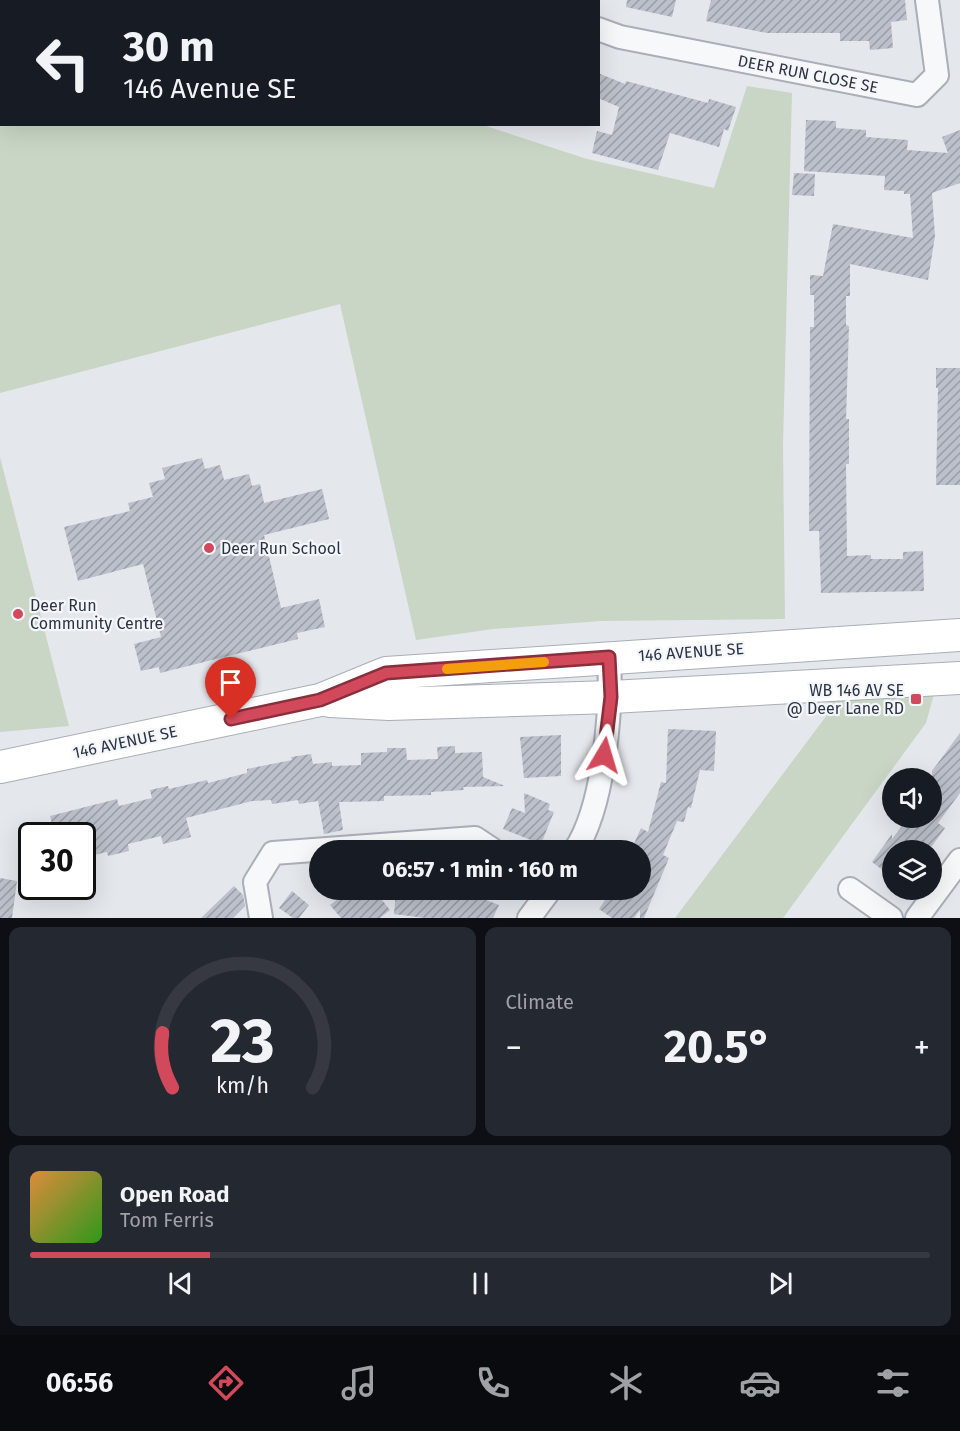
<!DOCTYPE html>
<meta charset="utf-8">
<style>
:root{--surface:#171b24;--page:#242831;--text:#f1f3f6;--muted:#9ea1a6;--line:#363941;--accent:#d1495b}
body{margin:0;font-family:"Fira Sans",sans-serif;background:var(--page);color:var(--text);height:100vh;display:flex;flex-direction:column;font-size:22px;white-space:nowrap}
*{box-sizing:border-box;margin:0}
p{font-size:20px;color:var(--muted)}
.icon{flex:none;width:33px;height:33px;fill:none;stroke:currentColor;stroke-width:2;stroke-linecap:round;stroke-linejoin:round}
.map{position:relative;height:918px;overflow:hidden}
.side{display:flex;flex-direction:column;gap:9px;padding:9px;background:#0d0f14;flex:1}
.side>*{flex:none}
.banner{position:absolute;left:0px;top:0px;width:600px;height:126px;box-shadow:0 6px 24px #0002;background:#171b24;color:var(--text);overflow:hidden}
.buttons{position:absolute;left:882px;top:768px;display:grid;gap:12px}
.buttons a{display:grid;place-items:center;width:60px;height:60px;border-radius:50%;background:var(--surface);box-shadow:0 6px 24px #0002;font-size:30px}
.speed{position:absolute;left:18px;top:822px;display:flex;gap:12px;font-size:30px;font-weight:700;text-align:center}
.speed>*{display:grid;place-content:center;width:78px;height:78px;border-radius:50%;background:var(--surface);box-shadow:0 6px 24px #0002;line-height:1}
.speed .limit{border:3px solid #111;border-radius:9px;background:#fff;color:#111}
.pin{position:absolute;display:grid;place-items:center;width:51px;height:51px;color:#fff;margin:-62px -26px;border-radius:50% 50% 50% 0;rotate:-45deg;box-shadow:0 0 6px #0007}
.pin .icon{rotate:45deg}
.me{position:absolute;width:66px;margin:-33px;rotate:7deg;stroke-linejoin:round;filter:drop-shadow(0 0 4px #0008)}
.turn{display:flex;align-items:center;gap:21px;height:126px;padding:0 24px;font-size:27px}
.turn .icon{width:78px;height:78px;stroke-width:2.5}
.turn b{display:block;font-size:42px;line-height:51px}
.big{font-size:45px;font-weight:700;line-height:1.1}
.side .card{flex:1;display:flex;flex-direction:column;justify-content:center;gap:9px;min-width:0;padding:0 21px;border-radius:12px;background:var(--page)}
.side .dial{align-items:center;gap:0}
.dial svg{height:156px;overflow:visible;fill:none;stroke:var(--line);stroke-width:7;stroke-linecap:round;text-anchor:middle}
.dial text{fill:var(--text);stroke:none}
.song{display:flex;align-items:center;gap:18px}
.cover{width:72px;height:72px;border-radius:9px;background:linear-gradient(135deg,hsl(30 70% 55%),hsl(110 70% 35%))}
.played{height:6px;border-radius:3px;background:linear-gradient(90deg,var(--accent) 20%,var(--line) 20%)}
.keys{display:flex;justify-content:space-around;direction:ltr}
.heat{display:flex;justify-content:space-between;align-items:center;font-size:33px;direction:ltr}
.side .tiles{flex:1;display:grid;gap:9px;grid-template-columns:1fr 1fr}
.card:last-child{grid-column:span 2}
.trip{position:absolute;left:309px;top:840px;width:342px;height:60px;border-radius:30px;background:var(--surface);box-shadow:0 6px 24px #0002;font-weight:700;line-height:60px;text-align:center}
.tab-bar{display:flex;height:96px;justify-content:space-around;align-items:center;background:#090b0e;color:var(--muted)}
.tab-bar .icon{width:42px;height:42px}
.tab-bar .on{color:var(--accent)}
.tab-bar b{font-size:27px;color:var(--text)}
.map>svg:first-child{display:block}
.park{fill:#c9d6c5}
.building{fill:url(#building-hatch)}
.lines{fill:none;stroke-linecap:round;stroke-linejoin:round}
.street-casing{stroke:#a9aeb7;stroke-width:26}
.secondary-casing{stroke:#a9aeb7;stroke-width:34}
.street{stroke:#f7f8fa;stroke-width:22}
.secondary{stroke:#fff;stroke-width:32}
.route-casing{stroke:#882f3b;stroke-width:15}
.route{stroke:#d1495b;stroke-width:10}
.slow{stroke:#f59e0b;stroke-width:10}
.poi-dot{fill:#d1495b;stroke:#f4f6f9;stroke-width:2}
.labels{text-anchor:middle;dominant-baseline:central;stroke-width:4.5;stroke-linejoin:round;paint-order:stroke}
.street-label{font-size:16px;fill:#2b3445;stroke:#f4f6f9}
.poi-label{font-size:16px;fill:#2b3445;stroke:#f4f6f9;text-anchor:start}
</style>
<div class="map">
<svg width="960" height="918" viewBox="0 0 960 918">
<defs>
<pattern id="building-hatch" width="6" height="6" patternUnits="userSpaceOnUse" patternTransform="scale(1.5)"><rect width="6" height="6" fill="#bbc0ca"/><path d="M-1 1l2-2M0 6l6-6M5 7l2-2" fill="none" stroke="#989da6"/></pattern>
</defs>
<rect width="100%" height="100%" fill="#e4e7ec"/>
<path class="park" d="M0,0L76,1L2,2V124L483,125L587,159L714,188L747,86L792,93L783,445L785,619L601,621L493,629L416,640L340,304L0,393Z
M0,457L69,726L0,732Z
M934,694L926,723L783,918H675L827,715L828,697Z"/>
<path class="building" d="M627,0H676L672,17L626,7Z
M711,0H905L907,20L891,22L893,48L870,50L869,41H840V33H767L706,21Z
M598,73L625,84L626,81L708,103L709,99L736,107L728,131L724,129L719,147L670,133L658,170L592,153L597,131L612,135L619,107L598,98Z
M806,120L836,121V128L866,130V137L908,140L907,150L948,153L942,137L960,130V183L932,193L935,236L928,280L850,264V296H846V325L849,326L846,419H849V464H846L847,556L871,555V559H903V552L923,551L924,591L821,593L819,531H809L810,327H814V295H810V275L823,276L833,224L913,238L910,194H904V191L884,190L885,176L804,171Z
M794,173L815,174L814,196L792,195Z
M936,368H960V485H936L938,388H936Z
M202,458L205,469L220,465L224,480L249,474L252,486L260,484L264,503L322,489L329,519L264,535L281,608L319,599L325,627L297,633L298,639L228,656L160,673L159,667L141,671L134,644L161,637L143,564L78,581L64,527L130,511L128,503L153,497L149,483L165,479L162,468Z
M668,729L716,731L714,771L700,770L691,808L688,807L684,822L677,821L663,855L669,858L644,918H640V910L634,918H612L599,909L607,897L609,898L615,890H640V849L633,846L641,828L648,832L661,782L666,783Z
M960,733V793L938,823L945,828L929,850H892V877L872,862L892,834V839L905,822L910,825L916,818H932V771Z
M561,735V776L524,778L520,737Z
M455,746V753L482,752L483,777L505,786L463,787L464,790L431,792V795L384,796V801L339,802L343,830L324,834L318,801L299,804L298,800L272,804L271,800L252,801L186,818L191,837L163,844L161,836L128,844L129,851L108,856L107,852L82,858V836H55L50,816L117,799L119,806L152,798L150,790L168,786L169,789L207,780L208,783L247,773V769L292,760L291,757L311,754L313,764L332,762V766L361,765V753L387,752V748H406L407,760L438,759L437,747Z
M524,793L550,804L548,810L554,812L541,844L503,829L512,808L525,813Z
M0,878L17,881L12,918H0Z
M234,886L243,895L245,906L233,918H201Z
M350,890H374L390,910L380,918H341L330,905Z
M396,890H460L499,905L493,918H425L394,914Z
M292,891L309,905L299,918H293L279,908Z"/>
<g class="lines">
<g class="street-casing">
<path id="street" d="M518,0L523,2
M598,29L620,37L917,95L937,75L927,0
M575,850C604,807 612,709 609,658
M850,889L891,918
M261,918L255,882L273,853L475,838L493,850
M529,918L550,890
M917,918L960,860"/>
</g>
<g class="secondary-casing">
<path id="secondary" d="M330,701L389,704L611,697L960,678
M0,767L320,700L386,673L960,635"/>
</g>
<use href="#street" class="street"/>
<use href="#secondary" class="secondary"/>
</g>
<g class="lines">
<g class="route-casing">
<path id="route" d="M231,719L320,700L386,673L609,657L611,697L604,755"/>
</g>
<use href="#route" class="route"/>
<path class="slow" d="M447,669L544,662"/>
</g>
<g class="poi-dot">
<circle cx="209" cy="548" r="6"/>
<circle cx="18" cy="614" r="6"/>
<rect x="910" y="693" width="12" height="12" rx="3"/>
</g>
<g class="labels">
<g class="street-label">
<text transform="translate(808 74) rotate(11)">DEER RUN CLOSE SE</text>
<text transform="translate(691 652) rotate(-4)">146 AVENUE SE</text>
<text transform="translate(125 742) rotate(-12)">146 AVENUE SE</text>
</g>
<g class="poi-label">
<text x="221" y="548">Deer Run School</text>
<text x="30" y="605">Deer Run<tspan x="30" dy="18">Community Centre</tspan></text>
<text x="904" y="690" text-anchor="end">WB 146 AV SE<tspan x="904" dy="18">@ Deer Lane RD</tspan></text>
</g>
</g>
</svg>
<div class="buttons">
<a><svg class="icon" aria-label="sound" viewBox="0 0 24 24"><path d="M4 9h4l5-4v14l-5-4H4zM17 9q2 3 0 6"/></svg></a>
<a><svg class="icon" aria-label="layers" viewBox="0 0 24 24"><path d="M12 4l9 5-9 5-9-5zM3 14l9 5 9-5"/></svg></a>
</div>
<div class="speed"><div class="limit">30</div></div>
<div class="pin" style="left:231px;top:719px;background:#d93025"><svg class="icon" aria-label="arrive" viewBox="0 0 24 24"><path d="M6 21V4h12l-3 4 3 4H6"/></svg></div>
<svg class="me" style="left:604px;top:755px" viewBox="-20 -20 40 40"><path d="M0-17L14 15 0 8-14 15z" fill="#d1495b" stroke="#fff" stroke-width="4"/></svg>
<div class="trip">06:57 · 1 min · 160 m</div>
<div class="banner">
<div class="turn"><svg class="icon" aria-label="left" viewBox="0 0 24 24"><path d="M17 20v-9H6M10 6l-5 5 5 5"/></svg><div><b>30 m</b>146 Avenue SE</div></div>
</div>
</div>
<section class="side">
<div class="tiles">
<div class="card dial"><svg viewBox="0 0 100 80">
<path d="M14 69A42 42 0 1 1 86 69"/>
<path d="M14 69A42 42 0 0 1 9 41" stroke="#d1495b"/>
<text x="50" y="56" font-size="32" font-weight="700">23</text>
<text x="50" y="72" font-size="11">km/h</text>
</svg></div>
<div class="card"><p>Climate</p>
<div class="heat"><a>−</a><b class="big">20.5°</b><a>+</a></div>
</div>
<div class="card">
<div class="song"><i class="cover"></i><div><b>Open Road</b><p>Tom Ferris</p></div></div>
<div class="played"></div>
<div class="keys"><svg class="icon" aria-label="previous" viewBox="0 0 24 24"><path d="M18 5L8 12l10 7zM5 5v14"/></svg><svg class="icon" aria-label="pause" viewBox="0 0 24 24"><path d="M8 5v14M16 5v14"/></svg><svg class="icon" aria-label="next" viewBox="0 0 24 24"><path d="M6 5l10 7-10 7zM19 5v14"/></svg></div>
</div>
</div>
</section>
<nav class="tab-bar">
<b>06:56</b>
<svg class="icon on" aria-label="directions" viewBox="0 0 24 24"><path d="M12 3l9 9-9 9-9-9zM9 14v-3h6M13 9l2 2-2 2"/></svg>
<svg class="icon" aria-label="music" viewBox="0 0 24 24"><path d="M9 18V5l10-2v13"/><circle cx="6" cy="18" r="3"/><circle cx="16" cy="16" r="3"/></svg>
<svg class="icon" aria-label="phone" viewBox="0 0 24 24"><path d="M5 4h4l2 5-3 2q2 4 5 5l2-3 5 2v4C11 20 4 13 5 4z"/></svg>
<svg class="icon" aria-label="climate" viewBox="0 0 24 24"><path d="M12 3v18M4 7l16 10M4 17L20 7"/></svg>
<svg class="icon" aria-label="car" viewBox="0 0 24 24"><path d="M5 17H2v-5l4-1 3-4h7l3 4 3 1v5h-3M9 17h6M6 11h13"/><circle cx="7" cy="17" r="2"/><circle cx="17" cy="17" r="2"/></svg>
<svg class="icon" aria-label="filters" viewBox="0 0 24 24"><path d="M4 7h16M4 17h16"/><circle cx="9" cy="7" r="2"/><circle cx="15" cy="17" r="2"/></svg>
</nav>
